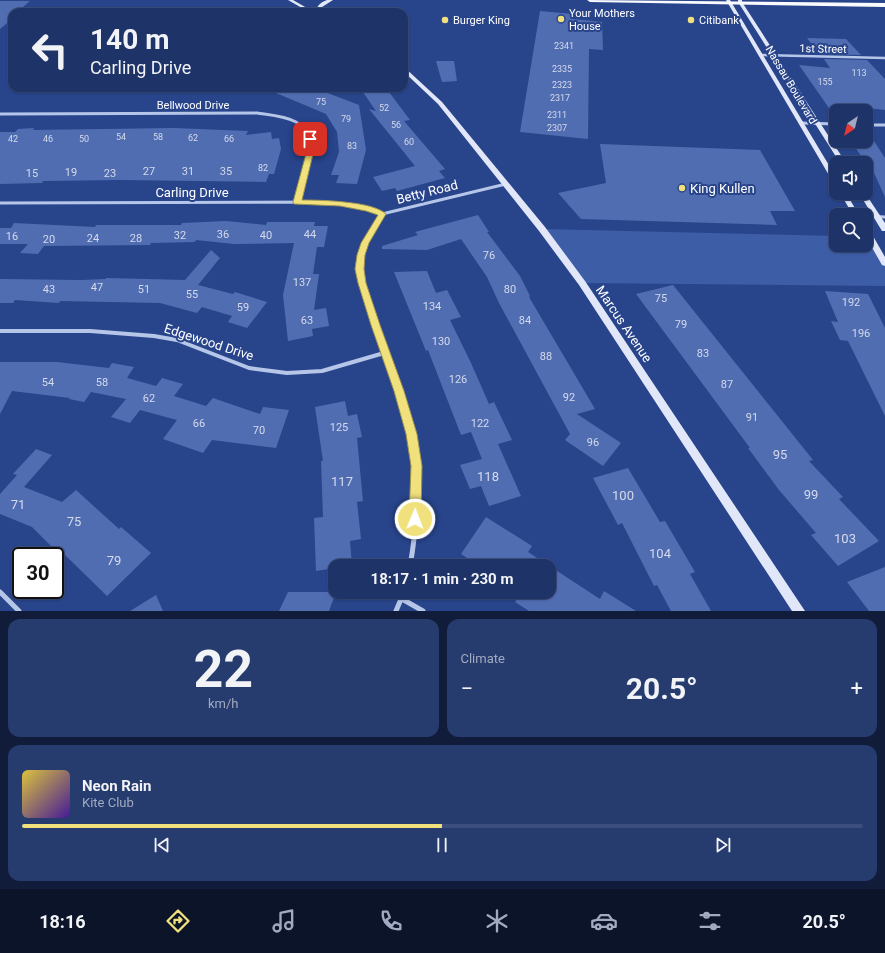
<!DOCTYPE html>
<meta charset="utf-8">
<style>
:root{--surface:#1e3368;--page:#263b6e;--text:#f1f3f6;--muted:#a1aac0;--line:#3c4e7c;--accent:#f1e17d}
body{margin:0;font-family:Roboto,sans-serif;background:var(--page);color:var(--text);height:100vh;display:flex;flex-direction:column;font-size:15px;white-space:nowrap}
*{box-sizing:border-box;margin:0}
p{font-size:13px;color:var(--muted)}
.icon{flex:none;width:22px;height:22px;fill:none;stroke:currentColor;stroke-width:2;stroke-linecap:round;stroke-linejoin:round}
.map{position:relative;height:611px;overflow:hidden}
.panel{display:flex;flex-direction:column;gap:8px;padding:8px;background:#101c39;flex:1}
.panel>*{flex:none}
.banner{position:absolute;left:8px;top:8px;width:400px;height:84px;border-radius:12px;box-shadow:0 1px 3px #0004,0 0 0 1px var(--line);background:#1e3368;color:var(--text);overflow:hidden}
.needle{width:26px;rotate:215deg}
.controls{position:absolute;left:829px;top:104px;display:grid;gap:8px}
.controls a{display:grid;place-items:center;width:44px;height:44px;border-radius:8px;background:var(--surface);box-shadow:0 1px 3px #0004,0 0 0 1px var(--line);font-size:20px}
.speed{position:absolute;left:12px;top:547px;display:flex;gap:8px;font-size:20px;font-weight:700;text-align:center}
.speed>*{display:grid;place-content:center;width:52px;height:52px;border-radius:50%;background:var(--surface);box-shadow:0 1px 3px #0004,0 0 0 1px var(--line);line-height:1}
.speed .limit{border:2px solid #111;border-radius:6px;background:#fff;color:#111}
.pin{position:absolute;display:grid;place-items:center;width:34px;height:34px;color:#fff;margin:-17px;border-radius:8px;box-shadow:0 2px 6px #0006}
.me{position:absolute;width:44px;margin:-22px;rotate:1deg;stroke-linejoin:round;filter:drop-shadow(0 0 3px #0008)}
.turn{display:flex;align-items:center;gap:14px;height:84px;padding:0 16px;font-size:18px}
.turn .icon{width:52px;height:52px;stroke-width:2.5}
.turn b{display:block;font-size:28px;line-height:34px}
.big{font-size:30px;font-weight:700;line-height:1.1}
.panel .widget{flex:1;display:flex;flex-direction:column;justify-content:center;gap:6px;min-width:0;padding:0 14px;border-radius:12px;background:var(--page)}
.panel .dial{align-items:center;gap:0}
.dial b{font-size:52px;line-height:1}
.song{display:flex;align-items:center;gap:12px}
.cover{width:48px;height:48px;border-radius:6px;background:linear-gradient(135deg,hsl(50 70% 55%),hsl(260 70% 35%))}
.played{height:4px;border-radius:2px;background:linear-gradient(90deg,var(--accent) 50%,var(--line) 50%)}
.keys{display:flex;justify-content:space-around;direction:ltr}
.heat{display:flex;justify-content:space-between;align-items:center;font-size:22px;direction:ltr}
.panel .tiles{flex:1;display:grid;gap:8px;grid-template-columns:1fr 1fr}
.widget:last-child{grid-column:span 2}
.trip{position:absolute;left:328px;top:559px;width:228px;height:40px;border-radius:12px;background:var(--surface);box-shadow:0 1px 3px #0004,0 0 0 1px var(--line);font-weight:700;line-height:40px;text-align:center}
.menu{display:flex;height:64px;justify-content:space-around;align-items:center;background:#0c142a;color:var(--muted)}
.menu .icon{width:28px;height:28px}
.menu .selected{color:var(--accent)}
.menu b{font-size:18px;color:var(--text)}
.map>svg:first-child{display:block}
.green{fill:#3d5da7}
.building{fill:#516db2}
.lines{fill:none;stroke-linecap:round;stroke-linejoin:round}
.street-far3{stroke:#b6c6e9;stroke-width:2.5}
.street-far2{stroke:#b6c6e9;stroke-width:3}
.street-far1{stroke:#b6c6e9;stroke-width:4}
.street{stroke:#b6c6e9;stroke-width:5}
.secondary{fill:#e1e7f8;fill-rule:evenodd}
.primary{fill:#f9fbfe;fill-rule:evenodd}
.route{fill:#f1e17d;stroke:#9d9251}
.poi-dot{fill:#f1e17d;stroke:#28448b;stroke-width:1.5}
.labels{text-anchor:middle;dominant-baseline:central;stroke-width:4;stroke-linejoin:round;paint-order:stroke}
.far-number-label{font-size:9px;fill:#d4daec}
.far-poi-label{font-size:11px;fill:#fff;stroke:#28448b;text-anchor:start}
.far-street-label{font-size:11px;fill:#fff;stroke:#28448b}
.number-label{font-size:11px;fill:#d4daec}
.poi-label{font-size:13px;fill:#fff;stroke:#28448b;text-anchor:start}
.street-label{font-size:13px;fill:#fff;stroke:#28448b}
.near-number-label{font-size:13px;fill:#d4daec}
</style>
<div class="map">
<svg width="885" height="611" viewBox="0 0 885 611">
<rect width="100%" height="100%" fill="#28448b"/>
<path class="green" d="M542,229L836,236V245H866V237L885,263V286L582,283Z"/>
<path class="building" d="M0,1H30L23,7H26L20,12H12V19L0,29Z
M540,11L573,14V19L602,22L603,50L589,49L588,139L520,132Z
M807,38L846,39L861,55L819,54Z
M824,59L867,60L885,79V110L849,106L852,111H831L799,65L830,68Z
M436,61H454L457,81L442,82Z
M264,88H291L325,92L359,105L366,150L357,184L336,183L339,175H331L339,152L337,132L326,114Z
M360,88H386L410,120L404,121L445,169L439,171L445,178L397,191L395,188L382,191L373,177L415,166L369,109L376,111Z
M34,128L33,130L174,128L248,131L246,135L271,132L272,139L279,138L281,149L274,174H269L266,182L121,180L43,181L42,183L0,184V132H15L18,129Z
M850,141H874L885,158V197L869,162H866Z
M600,144L760,150L795,211H770L777,225L581,219L558,193L606,183Z
M478,215L489,232H487L520,276L530,296L529,297L595,409L577,414L621,443L603,466L565,440L570,434L499,303L487,277L461,239L427,250L382,249V246L418,235L415,232Z
M226,221L266,225L267,222H315L314,226H328L324,247H317L313,274H319L314,310L326,308L329,326L312,329L313,336L288,341L283,295L294,243L234,244L196,240L195,242L151,243L150,245L44,246L38,254L20,253L28,244H0V228H11L14,223L95,227L96,225H181L182,223Z
M211,250L220,258L198,285L233,294L235,292L267,302L247,328L228,322L232,316L202,307L197,313L160,303L60,301L59,303L15,300L13,303H0V279L82,280L106,279V278L185,280Z
M427,271L436,293L447,290L461,317L450,320L471,363L489,404L494,402L512,440L498,444L521,496L489,506L481,486L470,489L460,465L482,459L471,432L461,435L428,350L426,351L394,272Z
M673,285L813,460L809,461L843,497L839,499L879,541L838,566L811,535L816,533L779,490L748,448H750L636,294Z
M825,291L868,294L885,328V416L848,341L840,340L831,321L838,322Z
M0,362H57L109,368L112,363L134,367L127,378L156,386L162,378L183,384L174,396L206,406L213,398L260,414L263,407L289,410L276,448L212,440L203,453L163,439L177,420L140,410L130,423L111,417L126,399L91,392L84,402L69,399L70,398L12,391L0,414Z
M345,401L348,416L357,414L362,437L357,438L363,501L357,502L361,539L350,541L352,565L335,566V568L316,571L314,518L323,517L321,461H323L315,407Z
M36,449L52,455L24,487L62,502L76,490L119,529L121,527L151,553L107,596L64,554L61,556L32,527L0,514V494L17,475L13,474Z
M628,468L660,522L665,521L695,572L690,574L711,611H671L657,585L654,586L622,523L618,525L593,478Z
M486,517L532,546L528,552L600,599L604,591L636,611H529L515,602L521,592H549V566H479L461,554Z
M885,567V611H869L847,582Z
M288,592H336L329,611H279Z
M156,595L163,611H130Z"/>
<g class="lines">
<path class="street-far3" d="M760,55L885,58"/>
<path class="street-far2" d="M0,114L257,113C270,115 285,116 296,122C322,137 303,180 297,202
M801,123L836,124
M866,125H885
M0,203L327,202L368,209L382,214
M866,216L885,217
M370,234L382,214L506,184"/>
<path class="street-far1" d="M370,233L361,254V276L377,328L402,400
M0,331H90L154,336L177,340L249,368L287,373L322,371L384,353"/>
<path class="street" d="M401,399C419,452 420,511 410,566
M0,592L19,611
M402,599L423,611
M396,611L404,592"/>
<path class="secondary" d="M288,0H293L314,12H309Z
M327,0H333L322,7L321,12H317C316,5 322,2 327,0Z
M726,0H730L836,177V184L833,182Z
M738,0H742V2L846,163H840L738,2Z
M404,67L442,102L545,227L585,281L805,611H792L579,285L539,231L438,104L404,72Z
M840,193H846L859,215H853Z
M859,193H865L885,223V231H882Z
M866,229H869L885,257V266L882,265L866,237Z"/>
<path class="primary" d="M587,0L885,3V7L590,2Z"/>
</g>
<path class="route" d="M310,137L313,139L314,150L302,200C320,200 373,201 386,214L369,243L365,255L364,269L366,283L380,325L404,391L417,434L422,466L421,519L419,523L415,525L411,523L409,519L411,466L406,434L394,391L371,325L358,283L355,269L357,255L361,243L378,215L366,211L340,206L294,204L293,202L307,150L306,139Z"/>
<g class="poi-dot">
<circle cx="561" cy="19" r="4"/>
<circle cx="445" cy="20" r="4"/>
<circle cx="691" cy="20" r="4"/>
<circle cx="682" cy="188" r="4"/>
</g>
<g class="labels">
<g class="far-number-label">
<text x="564" y="46">2341</text>
<text x="562" y="69">2335</text>
<text x="859" y="73">113</text>
<text x="825" y="82">155</text>
<text x="562" y="85">2323</text>
<text x="560" y="98">2317</text>
<text x="321" y="102">75</text>
<text x="384" y="108">52</text>
<text x="557" y="115">2311</text>
<text x="346" y="119">79</text>
<text x="396" y="125">56</text>
<text x="557" y="128">2307</text>
<text x="121" y="137">54</text>
<text x="158" y="137">58</text>
<text x="193" y="138">62</text>
<text x="13" y="139">42</text>
<text x="48" y="139">46</text>
<text x="84" y="139">50</text>
<text x="229" y="139">66</text>
<text x="409" y="142">60</text>
<text x="352" y="146">83</text>
<text x="263" y="168">82</text>
</g>
<g class="far-poi-label">
<text x="569" y="13">Your Mothers<tspan x="569" dy="13">House</tspan></text>
<text x="453" y="20">Burger King</text>
<text x="699" y="20">Citibank</text>
</g>
<g class="far-street-label">
<text transform="translate(823 49) rotate(1)">1st Street</text>
<text transform="translate(791 85) rotate(59)">Nassau Boulevard</text>
<text x="193" y="105">Bellwood Drive</text>
</g>
<g class="number-label">
<text x="149" y="171">27</text>
<text x="188" y="171">31</text>
<text x="226" y="171">35</text>
<text x="71" y="172">19</text>
<text x="32" y="173">15</text>
<text x="110" y="173">23</text>
<text x="223" y="234">36</text>
<text x="310" y="234">44</text>
<text x="180" y="235">32</text>
<text x="266" y="235">40</text>
<text x="12" y="236">16</text>
<text x="93" y="238">24</text>
<text x="136" y="238">28</text>
<text x="49" y="239">20</text>
<text x="489" y="255">76</text>
<text x="302" y="282">137</text>
<text x="97" y="287">47</text>
<text x="49" y="289">43</text>
<text x="144" y="289">51</text>
<text x="510" y="289">80</text>
<text x="192" y="294">55</text>
<text x="661" y="298">75</text>
<text x="851" y="302">192</text>
<text x="432" y="306">134</text>
<text x="243" y="307">59</text>
<text x="307" y="320">63</text>
<text x="525" y="320">84</text>
<text x="681" y="324">79</text>
<text x="861" y="333">196</text>
<text x="441" y="341">130</text>
<text x="703" y="353">83</text>
<text x="546" y="356">88</text>
<text x="458" y="379">126</text>
<text x="48" y="382">54</text>
<text x="102" y="382">58</text>
<text x="727" y="384">87</text>
<text x="569" y="397">92</text>
<text x="149" y="398">62</text>
<text x="752" y="417">91</text>
<text x="199" y="423">66</text>
<text x="480" y="423">122</text>
<text x="339" y="427">125</text>
<text x="259" y="430">70</text>
<text x="593" y="442">96</text>
</g>
<g class="poi-label">
<text x="690" y="188">King Kullen</text>
</g>
<g class="street-label">
<text x="192" y="192">Carling Drive</text>
<text transform="translate(427 192) rotate(-14)">Betty Road</text>
<text transform="translate(624 324) rotate(56)">Marcus Avenue</text>
<text transform="translate(209 342) rotate(18)">Edgewood Drive</text>
</g>
<g class="near-number-label">
<text x="780" y="454">95</text>
<text x="488" y="476">118</text>
<text x="342" y="481">117</text>
<text x="811" y="494">99</text>
<text x="623" y="495">100</text>
<text x="18" y="504">71</text>
<text x="74" y="521">75</text>
<text x="845" y="538">103</text>
<text x="660" y="553">104</text>
<text x="114" y="560">79</text>
</g>
</g>
</svg>
<div class="controls">
<a><svg class="needle" viewBox="-14 -14 28 28"><path d="M0-13l5 13h-10z" fill="#e53935"/><path d="M0 13l5-13h-10z" fill="#a1aac0"/></svg></a>
<a><svg class="icon" aria-label="sound" viewBox="0 0 24 24"><path d="M4 9h4l5-4v14l-5-4H4zM17 9q2 3 0 6"/></svg></a>
<a><svg class="icon" aria-label="search" viewBox="0 0 24 24"><circle cx="10" cy="10" r="6"/><path d="M15 15l6 6"/></svg></a>
</div>
<div class="speed"><div class="limit">30</div></div>
<div class="pin" style="left:310px;top:139px;background:#d93025"><svg class="icon" aria-label="arrive" viewBox="0 0 24 24"><path d="M6 21V4h12l-3 4 3 4H6"/></svg></div>
<svg class="me" style="left:415px;top:519px" viewBox="-20 -20 40 40"><circle r="17" fill="#f1e17d" stroke="#fff" stroke-width="3"/><path d="M0-11L8 9 0 5-8 9z" fill="#fff"/></svg>
<div class="trip">18:17 · 1 min · 230 m</div>
<div class="banner">
<div class="turn"><svg class="icon" aria-label="left" viewBox="0 0 24 24"><path d="M17 20v-9H6M10 6l-5 5 5 5"/></svg><div><b>140 m</b>Carling Drive</div></div>
</div>
</div>
<section class="panel">
<div class="tiles">
<div class="widget dial"><b>22</b><p>km/h</p></div>
<div class="widget"><p>Climate</p>
<div class="heat"><a>−</a><b class="big">20.5°</b><a>+</a></div>
</div>
<div class="widget">
<div class="song"><i class="cover"></i><div><b>Neon Rain</b><p>Kite Club</p></div></div>
<div class="played"></div>
<div class="keys"><svg class="icon" aria-label="previous" viewBox="0 0 24 24"><path d="M18 5L8 12l10 7zM5 5v14"/></svg><svg class="icon" aria-label="pause" viewBox="0 0 24 24"><path d="M8 5v14M16 5v14"/></svg><svg class="icon" aria-label="next" viewBox="0 0 24 24"><path d="M6 5l10 7-10 7zM19 5v14"/></svg></div>
</div>
</div>
</section>
<nav class="menu">
<b>18:16</b>
<svg class="icon selected" aria-label="directions" viewBox="0 0 24 24"><path d="M12 3l9 9-9 9-9-9zM9 14v-3h6M13 9l2 2-2 2"/></svg>
<svg class="icon" aria-label="music" viewBox="0 0 24 24"><path d="M9 18V5l10-2v13"/><circle cx="6" cy="18" r="3"/><circle cx="16" cy="16" r="3"/></svg>
<svg class="icon" aria-label="phone" viewBox="0 0 24 24"><path d="M5 4h4l2 5-3 2q2 4 5 5l2-3 5 2v4C11 20 4 13 5 4z"/></svg>
<svg class="icon" aria-label="climate" viewBox="0 0 24 24"><path d="M12 3v18M4 7l16 10M4 17L20 7"/></svg>
<svg class="icon" aria-label="car" viewBox="0 0 24 24"><path d="M5 17H2v-5l4-1 3-4h7l3 4 3 1v5h-3M9 17h6M6 11h13"/><circle cx="7" cy="17" r="2"/><circle cx="17" cy="17" r="2"/></svg>
<svg class="icon" aria-label="filters" viewBox="0 0 24 24"><path d="M4 7h16M4 17h16"/><circle cx="9" cy="7" r="2"/><circle cx="15" cy="17" r="2"/></svg>
<b>20.5°</b>
</nav>
